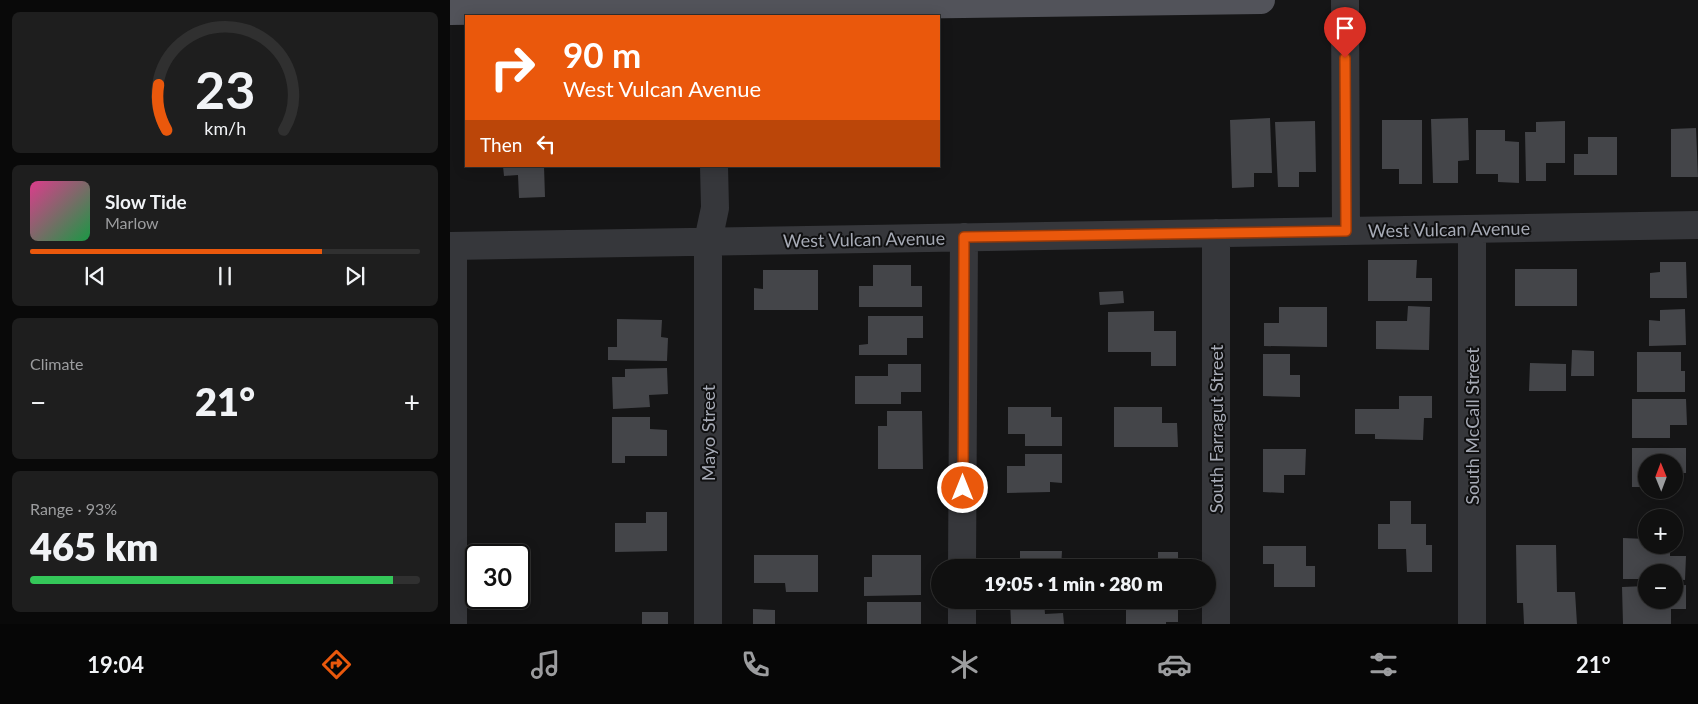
<!DOCTYPE html>
<meta charset="utf-8">
<style>
:root{--surface:#101010;--page:#1e1e1e;--text:#f1f3f6;--muted:#9c9d9f;--line:#303030;--accent:#ea580c}
body{margin:0;font-family:Lato,sans-serif;background:var(--page);color:var(--text);height:100vh;display:flex;flex-direction:column;font-size:19px;white-space:nowrap}
*{box-sizing:border-box;margin:0}
p{font-size:16px;color:var(--muted)}
.icon{flex:none;width:28px;height:28px;fill:none;stroke:currentColor;stroke-width:2;stroke-linecap:round;stroke-linejoin:round}
.map{position:relative;flex:1;overflow:hidden}
.panel{display:flex;flex-direction:column;gap:12px;padding:12px;background:#090909;width:450px}
.panel>*{flex:none}
.top-card{position:absolute;left:15px;top:15px;width:475px;height:152px;border-radius:0px;box-shadow:0 2px 12px #0003,0 0 0 1px var(--line);background:#ea580c;color:#fff;overflow:hidden}
.needle{width:32px;rotate:359deg}
.fabs{position:absolute;left:1188px;top:454px;display:grid;gap:10px}
.fabs a{display:grid;place-items:center;width:45px;height:45px;border-radius:50%;background:var(--surface);box-shadow:0 2px 12px #0003,0 0 0 1px var(--line);font-size:25px}
.speed{position:absolute;left:15px;top:544px;display:flex;gap:10px;font-size:25px;font-weight:700;text-align:center}
.speed>*{display:grid;place-content:center;width:65px;height:65px;border-radius:50%;background:var(--surface);box-shadow:0 2px 12px #0003,0 0 0 1px var(--line);line-height:1}
.speed .limit{border:2px solid #111;border-radius:8px;background:#fff;color:#111}
.pin{position:absolute;display:grid;place-items:center;width:42px;height:42px;color:#fff;margin:-51px -21px;border-radius:50% 50% 50% 0;rotate:-45deg;box-shadow:0 0 5px #0007}
.pin .icon{rotate:45deg}
.me{position:absolute;width:55px;margin:-28px;rotate:0deg;stroke-linejoin:round;filter:drop-shadow(0 0 4px #0008)}
.turn{display:flex;align-items:center;gap:18px;height:105px;padding:0 15px;font-size:22px}
.turn .icon{width:65px;height:65px;stroke-width:2.5}
.turn b{display:block;font-size:35px;line-height:42px}
.then{display:flex;align-items:center;height:48px;padding:0 15px;background:#0003;gap:10px;font-size:19px}
.big{font-size:38px;font-weight:800;line-height:1.1}
.panel .card{flex:1;display:flex;flex-direction:column;justify-content:center;gap:8px;min-width:0;padding:0 18px;border-radius:8px;background:var(--page)}
.panel .dial{align-items:center;gap:0}
.dial svg{height:130px;overflow:visible;fill:none;stroke:var(--line);stroke-width:7;stroke-linecap:round;text-anchor:middle}
.dial text{fill:var(--text);stroke:none}
.song{display:flex;align-items:center;gap:15px}
.cover{width:60px;height:60px;border-radius:8px;background:linear-gradient(135deg,hsl(330 70% 55%),hsl(140 70% 35%))}
.played{height:5px;border-radius:2px;background:linear-gradient(90deg,var(--accent) 75%,var(--line) 75%)}
.keys{display:flex;justify-content:space-around;direction:ltr}
.heat{display:flex;justify-content:space-between;align-items:center;font-size:28px;direction:ltr}
.charge{height:8px;border-radius:4px;background:linear-gradient(90deg,#34c759 93%,var(--line) 0)}
.trip{position:absolute;left:481px;top:559px;width:285px;height:50px;border-radius:25px;background:var(--surface);box-shadow:0 2px 12px #0003,0 0 0 1px var(--line);font-weight:800;line-height:50px;text-align:center}
.tab-bar{display:flex;height:80px;justify-content:space-around;align-items:center;background:#060606;color:var(--muted)}
.tab-bar .icon{width:35px;height:35px}
.tab-bar .selected{color:var(--accent)}
.tab-bar b{font-size:22px;color:var(--text)}
main{display:flex;flex:1;min-height:0}
.map>svg:first-child{display:block}
.building{fill:#444549}
.lines{fill:none;stroke-linecap:round;stroke-linejoin:round}
.minor{stroke:#36373b;stroke-width:28}
.major{stroke:#52535a;stroke-width:28}
.route-casing{stroke:#983908;stroke-width:12}
.route{stroke:#ea580c;stroke-width:9}
.labels{text-anchor:middle;dominant-baseline:central;stroke-width:4;stroke-linejoin:round;paint-order:stroke}
.street-label{font-size:18px;fill:#a7abb6;stroke:#101011}
</style>
<main>
<section class="panel">
<div class="card dial"><svg viewBox="0 0 100 80">
<path d="M14 69A42 42 0 1 1 86 69"/>
<path d="M14 69A42 42 0 0 1 9 41" stroke="#ea580c"/>
<text x="50" y="56" font-size="32" font-weight="700">23</text>
<text x="50" y="72" font-size="11">km/h</text>
</svg></div>
<div class="card">
<div class="song"><i class="cover"></i><div><b>Slow Tide</b><p>Marlow</p></div></div>
<div class="played"></div>
<div class="keys"><svg class="icon" aria-label="previous" viewBox="0 0 24 24"><path d="M18 5L8 12l10 7zM5 5v14"/></svg><svg class="icon" aria-label="pause" viewBox="0 0 24 24"><path d="M8 5v14M16 5v14"/></svg><svg class="icon" aria-label="next" viewBox="0 0 24 24"><path d="M6 5l10 7-10 7zM19 5v14"/></svg></div>
</div>
<div class="card"><p>Climate</p>
<div class="heat"><a>−</a><b class="big">21°</b><a>+</a></div>
</div>
<div class="card"><p>Range · 93%</p><b class="big">465 km</b><div class="charge"></div></div>
</section>
<div class="map">
<svg width="1248" height="624" viewBox="0 0 1248 624">
<rect width="100%" height="100%" fill="#151516"/>
<path class="building" d="M820,118L822,173H804V187L782,188L780,120Z
M1018,118L1019,160L1008,161V183H983L981,119Z
M932,120H972V184H949V169H932Z
M865,121L866,172H849V187H828L825,122Z
M1115,121V163H1096V181H1076L1075,132H1086V122Z
M1246,128L1248,177H1221V129Z
M1026,130H1055V141L1069,142V183L1048,182V174H1026Z
M1138,137H1167V175H1124V154H1138Z
M53,166H94L95,197L69,198L68,175L54,176Z
M918,260H967L966,278H982V301H918Z
M1210,262H1236L1237,298H1200V273L1210,272Z
M423,265H461V286H472V307H409V286H423Z
M1065,269H1127V306H1065Z
M313,270H368V310H304V288L313,289Z
M673,291L674,303L650,305L649,292Z
M958,306L980,307L979,350L926,349V321H957Z
M829,307H877V347L814,346V323H829Z
M1235,309L1236,345L1199,346V320L1210,321V310Z
M704,311V331H726V366H701V352H658V312Z
M418,316H473V338H457V355H409V345L418,344Z
M167,319L212,320L211,337L218,338L217,361L158,360V347H167Z
M1122,350L1144,351V376H1121Z
M1187,352H1231V371H1235V392H1187Z
M813,354H840V375H850V397L813,396Z
M1080,363L1116,364V391H1079Z
M438,364H471V392H451V404H405V376H438Z
M217,368L218,394L199,395L200,407L163,409L162,377H175V369Z
M949,396H982V418H974L973,440L925,439V434H905V409H949Z
M1182,399H1236L1237,425H1220V438H1182Z
M558,407H601V417H612V446H575V434H558Z
M664,407H712V423H727L728,447H664Z
M437,411H472L473,469H428V426H437Z
M162,417H200V429L217,430V456H175V463H162Z
M1182,448H1236V473H1224V462H1196V487H1182Z
M813,449H856L855,475H834V493L813,492Z
M575,454H612V483L600,482V492L557,493V466H575Z
M940,501H961V524H976V545H982V572H957L956,549H928V524H940Z
M196,512H217V551L165,552V523H196Z
M1173,538L1196,539V545H1220V556H1236L1235,580L1224,579V572H1196V579H1173Z
M1066,545H1106L1107,592H1125L1127,624H1074L1073,603H1067Z
M813,546H856V566H865V587H824V564H813Z
M570,551H612L611,568H570Z
M708,552H728V568H676V562H708Z
M304,555H368V592H336L335,583H304Z
M422,555H471V595L414,596V577H422Z
M1236,585V609H1221V624H1173L1172,587L1196,586V600H1224V586Z
M560,600H594L595,614L613,613L614,624H561Z
M708,600H728V622H716V624H676V610H707Z
M417,602H471V624H417Z
M303,609L325,610V624H303Z
M192,612H218V624H192Z"/>
<g class="lines">
<path class="minor" d="M895,0L896,231
M0,246L1248,225
M3,246V624
M512,568L514,237
M258,624V241L265,208L264,166
M512,624V600
M766,624V233
M1022,624V229"/>
<path class="major" d="M0,11L811,0"/>
</g>
<g class="lines">
<g class="route-casing">
<path id="route" d="M513,488L514,237L896,231L895,58"/>
</g>
<use href="#route" class="route"/>
</g>
<g class="labels">
<g class="street-label">
<text transform="translate(999 229) rotate(-1)">West Vulcan Avenue</text>
<text transform="translate(414 239) rotate(-1)">West Vulcan Avenue</text>
<text transform="translate(1022 426) rotate(-90)">South McCall Street</text>
<text transform="translate(766 429) rotate(-90)">South Farragut Street</text>
<text transform="translate(258 433) rotate(-90)">Mayo Street</text>
</g>
</g>
</svg>
<div class="fabs">
<a><svg class="needle" viewBox="-14 -14 28 28"><path d="M0-13l5 13h-10z" fill="#e53935"/><path d="M0 13l5-13h-10z" fill="#9c9d9f"/></svg></a>
<a>+</a>
<a>−</a>
</div>
<div class="speed"><div class="limit">30</div></div>
<div class="pin" style="left:895px;top:58px;background:#d93025"><svg class="icon" aria-label="arrive" viewBox="0 0 24 24"><path d="M6 21V4h12l-3 4 3 4H6"/></svg></div>
<svg class="me" style="left:513px;top:488px" viewBox="-20 -20 40 40"><circle r="17" fill="#ea580c" stroke="#fff" stroke-width="3"/><path d="M0-11L8 9 0 5-8 9z" fill="#fff"/></svg>
<div class="trip">19:05 · 1 min · 280 m</div>
<div class="top-card">
<div class="turn"><svg class="icon" aria-label="right" viewBox="0 0 24 24"><path d="M7 20v-9h11M14 6l5 5-5 5"/></svg><div><b>90 m</b>West Vulcan Avenue</div></div>
<div class="then">Then<svg class="icon" aria-label="left" viewBox="0 0 24 24"><path d="M17 20v-9H6M10 6l-5 5 5 5"/></svg></div>
</div>
</div>
</main>
<nav class="tab-bar">
<b>19:04</b>
<svg class="icon selected" aria-label="directions" viewBox="0 0 24 24"><path d="M12 3l9 9-9 9-9-9zM9 14v-3h6M13 9l2 2-2 2"/></svg>
<svg class="icon" aria-label="music" viewBox="0 0 24 24"><path d="M9 18V5l10-2v13"/><circle cx="6" cy="18" r="3"/><circle cx="16" cy="16" r="3"/></svg>
<svg class="icon" aria-label="phone" viewBox="0 0 24 24"><path d="M5 4h4l2 5-3 2q2 4 5 5l2-3 5 2v4C11 20 4 13 5 4z"/></svg>
<svg class="icon" aria-label="climate" viewBox="0 0 24 24"><path d="M12 3v18M4 7l16 10M4 17L20 7"/></svg>
<svg class="icon" aria-label="car" viewBox="0 0 24 24"><path d="M5 17H2v-5l4-1 3-4h7l3 4 3 1v5h-3M9 17h6M6 11h13"/><circle cx="7" cy="17" r="2"/><circle cx="17" cy="17" r="2"/></svg>
<svg class="icon" aria-label="filters" viewBox="0 0 24 24"><path d="M4 7h16M4 17h16"/><circle cx="9" cy="7" r="2"/><circle cx="15" cy="17" r="2"/></svg>
<b>21°</b>
</nav>
